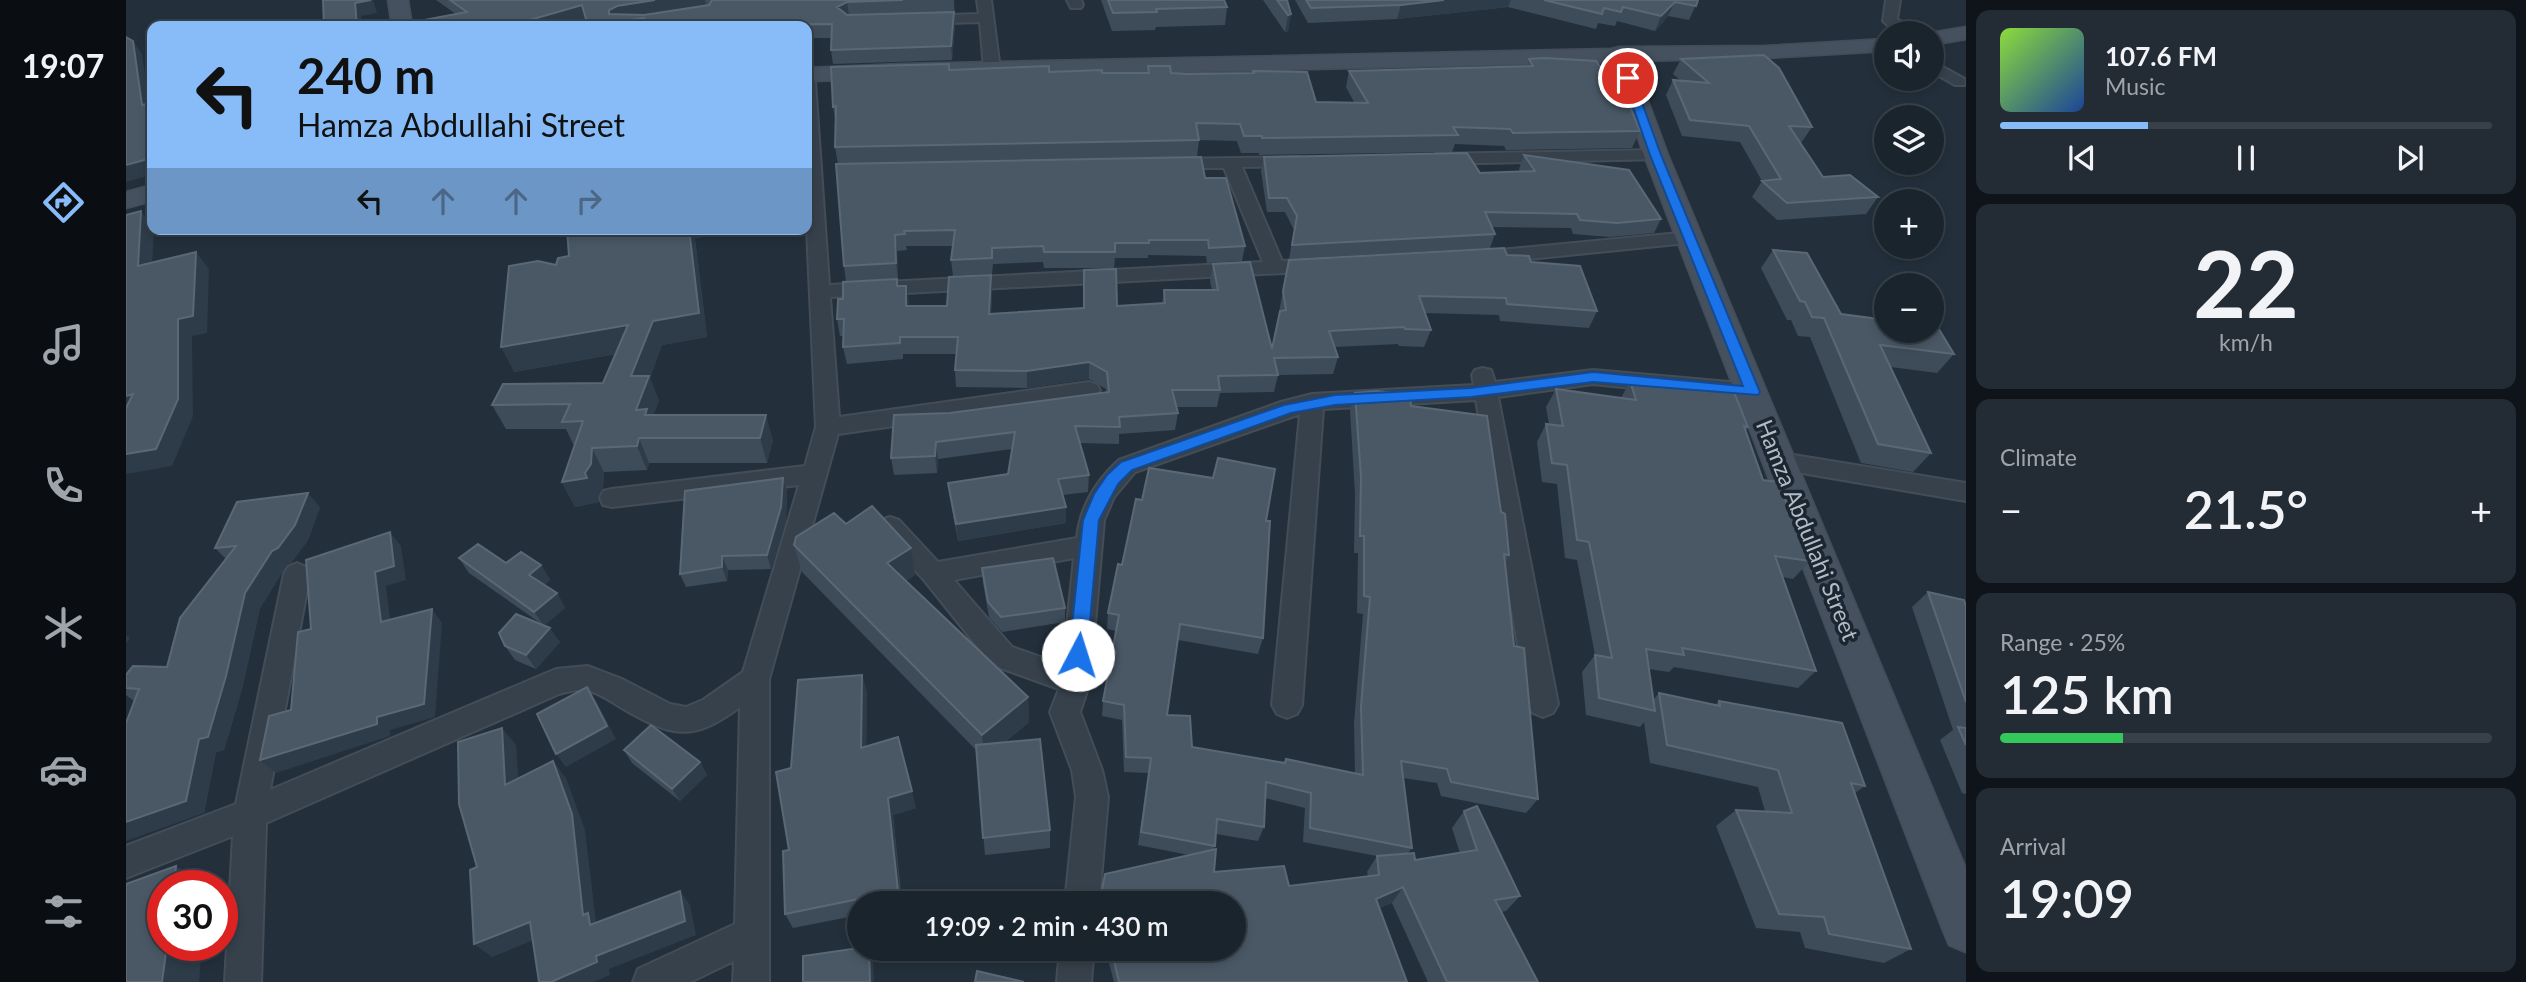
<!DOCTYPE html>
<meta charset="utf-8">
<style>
:root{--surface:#1a242d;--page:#232c35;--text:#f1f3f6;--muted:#9fa4aa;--line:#384149;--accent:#87bcf8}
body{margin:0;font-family:Lato,sans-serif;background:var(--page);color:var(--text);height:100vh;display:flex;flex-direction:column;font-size:26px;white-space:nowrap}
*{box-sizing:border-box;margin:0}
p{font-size:23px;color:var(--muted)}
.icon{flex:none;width:38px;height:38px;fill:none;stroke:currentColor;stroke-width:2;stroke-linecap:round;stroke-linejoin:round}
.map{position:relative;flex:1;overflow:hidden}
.drawer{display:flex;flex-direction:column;gap:10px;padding:10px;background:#0e1419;width:560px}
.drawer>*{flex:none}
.hud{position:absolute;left:21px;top:21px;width:665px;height:214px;border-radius:14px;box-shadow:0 4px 10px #0003,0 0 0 2px var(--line);background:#87bcf8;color:#111;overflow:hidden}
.buttons{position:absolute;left:1748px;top:21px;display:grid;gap:14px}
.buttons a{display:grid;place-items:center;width:70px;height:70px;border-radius:50%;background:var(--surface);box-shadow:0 4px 10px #0003,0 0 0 2px var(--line);font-size:35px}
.speed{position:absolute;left:21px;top:870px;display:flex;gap:14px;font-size:35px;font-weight:700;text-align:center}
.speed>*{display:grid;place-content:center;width:91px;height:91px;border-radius:50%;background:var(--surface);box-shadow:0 4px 10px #0003,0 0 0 2px var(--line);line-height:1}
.speed .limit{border:10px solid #d22;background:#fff;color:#111}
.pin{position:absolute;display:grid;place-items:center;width:60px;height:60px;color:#fff;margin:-30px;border:4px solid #fff;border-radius:50%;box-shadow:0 2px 7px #0007}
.me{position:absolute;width:77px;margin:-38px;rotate:5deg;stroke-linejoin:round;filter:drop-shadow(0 0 5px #0008)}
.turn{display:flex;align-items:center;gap:24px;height:147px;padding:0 35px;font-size:32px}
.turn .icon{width:91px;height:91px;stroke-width:2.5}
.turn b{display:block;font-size:49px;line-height:60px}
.lanes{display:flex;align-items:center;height:66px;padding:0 35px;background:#0003;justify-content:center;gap:35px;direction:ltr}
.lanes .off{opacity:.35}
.big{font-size:52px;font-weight:600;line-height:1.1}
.drawer .card{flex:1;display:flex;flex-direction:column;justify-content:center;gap:10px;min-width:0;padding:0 24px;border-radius:14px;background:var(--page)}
.drawer .dial{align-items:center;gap:0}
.dial b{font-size:91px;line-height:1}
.song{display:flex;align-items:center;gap:21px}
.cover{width:84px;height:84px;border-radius:10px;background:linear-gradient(135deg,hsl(90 70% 55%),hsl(220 70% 35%))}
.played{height:7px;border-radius:4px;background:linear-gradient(90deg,var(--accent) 30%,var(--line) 30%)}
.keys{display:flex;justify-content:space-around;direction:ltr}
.heat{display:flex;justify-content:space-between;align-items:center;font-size:38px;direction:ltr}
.charge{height:10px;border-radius:5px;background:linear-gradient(90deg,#34c759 25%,var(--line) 0)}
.trip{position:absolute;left:721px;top:891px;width:399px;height:70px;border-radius:35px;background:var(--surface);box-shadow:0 4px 10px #0003,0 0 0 2px var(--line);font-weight:600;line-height:70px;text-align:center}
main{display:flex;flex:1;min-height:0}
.dock{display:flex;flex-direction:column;width:126px;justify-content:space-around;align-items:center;background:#0a0e12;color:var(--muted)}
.dock .icon{width:49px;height:49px}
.dock .current{color:var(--accent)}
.dock b{font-size:32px;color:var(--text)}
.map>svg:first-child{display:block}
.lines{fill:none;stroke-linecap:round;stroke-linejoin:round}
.street-casing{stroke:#434d58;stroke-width:4}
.secondary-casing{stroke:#434d58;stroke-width:3}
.street{fill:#37414c;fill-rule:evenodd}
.secondary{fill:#45515f;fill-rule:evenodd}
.wall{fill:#3e4c5a;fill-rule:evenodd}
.shaded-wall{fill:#2e3c49}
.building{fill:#4a5866;stroke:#5a6875;stroke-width:2}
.route{fill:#1a73e8;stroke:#114b97;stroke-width:2}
.labels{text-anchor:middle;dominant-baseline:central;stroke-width:7;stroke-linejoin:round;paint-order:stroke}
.street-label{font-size:23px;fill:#b2bcc8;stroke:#1c2631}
</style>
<main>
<nav class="dock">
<b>19:07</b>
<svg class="icon current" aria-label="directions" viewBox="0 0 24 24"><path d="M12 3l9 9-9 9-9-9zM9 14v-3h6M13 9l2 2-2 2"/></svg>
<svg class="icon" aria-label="music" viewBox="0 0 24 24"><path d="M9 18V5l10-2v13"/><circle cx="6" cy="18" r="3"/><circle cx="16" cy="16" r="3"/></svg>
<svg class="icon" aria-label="phone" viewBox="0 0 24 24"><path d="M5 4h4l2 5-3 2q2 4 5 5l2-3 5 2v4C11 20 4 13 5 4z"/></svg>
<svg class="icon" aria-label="climate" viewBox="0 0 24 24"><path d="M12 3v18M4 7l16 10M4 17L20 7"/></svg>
<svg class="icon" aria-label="car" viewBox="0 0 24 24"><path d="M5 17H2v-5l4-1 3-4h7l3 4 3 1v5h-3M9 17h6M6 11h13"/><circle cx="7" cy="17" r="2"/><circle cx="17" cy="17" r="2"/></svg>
<svg class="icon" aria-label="filters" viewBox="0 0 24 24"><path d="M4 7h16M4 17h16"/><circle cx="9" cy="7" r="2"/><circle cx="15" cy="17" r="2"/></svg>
</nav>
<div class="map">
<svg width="1840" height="982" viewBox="0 0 1840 982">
<rect width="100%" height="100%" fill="#23303c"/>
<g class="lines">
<g class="street-casing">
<path id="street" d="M851,0H865L874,69L866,74L858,69L854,22L794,24L787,20L794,16L853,14Z
M941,0H955L957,5L955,8H945Z
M1760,0H1774L1771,19L1792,33C1778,33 1767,32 1757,21Z
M1806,61L1839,79V85H1829L1806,72Z
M681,76L689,81L703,285L1137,262L1098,168H1038L1035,164L1038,160L1044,159L1175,157L1178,161L1175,165L1169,166L1116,167L1156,261L1195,259L1205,265L1195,271L704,297L713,417L963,382L971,385L974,390L971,395L963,398L712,434L643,679V982H607L608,961L564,982H507L512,969L609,924L614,707C565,744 544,736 494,707C484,701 472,692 460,690C451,689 441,692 433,694L140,823L135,982H99L107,836L0,878V846L110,804L158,574L162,567L171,563L180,567L184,574L144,790L430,669L462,666L496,679L544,704L560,707L577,700L617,672L673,485L486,507L477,505L474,498L477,491L486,489L679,466L690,427L681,229Z
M1530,150L1536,151L1539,155L1536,159L1310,164L1301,159L1310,154Z
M1564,232L1571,234L1573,238L1571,242L1353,264L1343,258L1353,252Z
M1357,368L1365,370L1369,382L1467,370L1626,384L1634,387L1637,392L1634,397L1626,400L1467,384L1372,397L1432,704L1427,713L1417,717L1407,713L1402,704L1350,400L1197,409L1176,705L1171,714L1161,718L1151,714L1146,705L1174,414L1009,472L988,497L978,520L964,682L954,712L976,770L982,797L973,903H939L950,797L946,770L924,712L933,689L866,665L798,580L755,534L751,527L755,520L764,517L773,520L812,562L951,538C954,507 970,481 993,460L1155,402L1186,394L1348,385L1346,375L1349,370ZM948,558L937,665L886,647L828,580Z
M1655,453L1840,483V501L1647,468L1643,462L1647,456Z
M934,948H968L965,982H931Z"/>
</g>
<g class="secondary-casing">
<path id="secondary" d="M262,0H282L286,26H266Z
M1840,27V39L1806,45L1804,33Z
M1760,39V51L1639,58L1507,61L1542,155L1840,869V952L1823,945L1816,928L1518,155L1485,62L681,81V68L776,64L1485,49L1493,47L1639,46Z
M26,185V201L0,208V192Z"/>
</g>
<use href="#street" class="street"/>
<use href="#secondary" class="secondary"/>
</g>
<path class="wall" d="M310,0H828L829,25L826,60L707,64L705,50V38H681V26H462L460,19L435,26H300L330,14Z
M975,0H1098L1101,7L1099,25L1030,27L1029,30L986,31Z
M1137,0H1161L1165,14L1162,31L1159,32Z
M1169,0H1572L1563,20L1542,16L1529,31L1491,21L1489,26L1472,23L1470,29L1382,7L1271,19L1182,23Z
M1403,59L1514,131L1506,148L1380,150L1378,146L1329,144L1326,152L1133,155V153H1115L1111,141L1073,140L1071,157L712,164L709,147L710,123L707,107L824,70L1022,73V66L1045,73L1062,74L1126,73L1127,71L1190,102H1228L1220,87L1223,71L1401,66Z
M1555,59L1686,127L1675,143L1697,177L1752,197L1740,214L1651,220L1626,197L1636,181L1614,142L1556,136L1540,95L1547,80H1554L1547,74Z
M1398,155L1535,219L1528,233L1484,237L1447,234L1445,228L1366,227L1369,234L1364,248L1163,259L1168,230L1159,212H1141L1135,171L1138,157L1354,173L1395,172L1393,169Z
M710,164L1079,178L1119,246L1116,261L1081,263L1080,256L1022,255V258H989L988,268H918L917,262L867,264L866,274L827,276L825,260L827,246H780L781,250L771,251L772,279L720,281L718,266Z
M569,239L581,337L536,345L524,378L533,401L527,415L647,440L641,463H523L521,470L478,472L477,488L472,497L473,502L449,507L436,482L448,446L440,429H380L366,405L477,383L490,354L388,372L430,265Z
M1647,250L1715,314L1828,354L1811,373L1765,367L1805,453L1787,472L1735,463L1684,337L1672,336L1665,320H1661L1635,268Z
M1381,255L1405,262L1471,311L1463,328L1374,321L1373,315L1299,313L1305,330L1298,347L1273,346L1272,344L1208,347L1212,357L1207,374L1152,375L1148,392L1094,393L1091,407H1050L1052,413L1049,430L993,434V444L954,443L963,475L962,492L936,495L940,523L832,541L824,499L822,483L882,474L886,449L812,459L811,473L768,475L765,458L824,413L980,392V389L963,379L901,388L830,387L829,370L830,354H777V359L721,364L717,347L718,336H714L711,319L717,299L772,286L783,302L782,306H821L865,275L866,292L865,314L1036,304L1038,290H1086L1084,281L1087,264L1146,348L1163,260Z
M1504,381L1622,427L1620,431L1637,480L1684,561L1667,579L1657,577L1690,671L1672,688L1548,667L1543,672L1523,669L1527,700L1533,693L1589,705L1593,701L1739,786L1729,793L1785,949L1758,963L1679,948L1674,932L1630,928L1590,826L1610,810L1639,811L1632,787L1524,763L1518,722L1514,727L1460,715L1456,672L1469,655L1451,560L1439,558L1431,484L1416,482L1411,442L1420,424H1423L1420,407L1430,389L1495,398Z
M1229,393L1285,406L1375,512L1383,555L1379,563L1388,646L1412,799L1400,813L1315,796L1311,783L1277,778L1286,848L1282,853L1289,860L1334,853L1326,828L1338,811L1394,896L1380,911L1375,912L1412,982H1302L1266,903L1253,908L1281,982H988L979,948H1108V903H969L970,891L976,890L1063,855L1012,845L1022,773L998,772L996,720L976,716L977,701L990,631L981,629L982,613L996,565L1140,521L1137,638L1132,654L1052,640L1041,715L1066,747L1158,763L1160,759L1229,773L1228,723L1237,614L1231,613L1232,553H1228L1229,494L1224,410ZM1139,798L1179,808L1177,842L1251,856L1241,872L1242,876L1163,886L1088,872V849L1090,834L1132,841L1138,827Z
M657,478L661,492L660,521L645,569L602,570L601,581L560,587L554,574Z
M194,507L182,540L165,563L160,566L134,608L116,689L98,750L90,752L78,813L8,701L0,695V675L41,667L100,559L89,548Z
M720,524L789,575L780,581L902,697L903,722L878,743L924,830V848L859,855L850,750L676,572L668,545Z
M333,558L380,563L415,565L424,580L418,585L431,593L439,608L418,625L434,642L410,669L389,660L379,646L417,625L343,573Z
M856,568L939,608V622L876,632L863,617L857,583Z
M1802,592L1840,606V794L1836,793L1814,740L1827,730L1786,607Z
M736,675L741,693L740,746L790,808L767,815L776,903H733V915L667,928L659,914L663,850L665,768Z
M498,750L574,762L581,775L554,801L506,763Z"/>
<path class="shaded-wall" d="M245,0H247L251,13L235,16L236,26H231L229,3Z
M529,0H579L581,6L518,18L520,26H464L483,10L491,6Z
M1318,0H1385L1382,7L1271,19L1275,5Z
M721,2L723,15L714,21L711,7Z
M1549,2L1542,16L1529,31L1535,16Z
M456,5L461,18L435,26H383Z
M828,12L829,25L826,60L825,46Z
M1165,14L1162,31L1159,32L1162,15Z
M7,41L16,54L26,119L16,105Z
M26,158V175L0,182V165Z
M15,211L26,226V229H28L25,283L12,266Z
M129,229H155L133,235Z
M563,229H623L569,239L581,337L536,345L524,378L533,401L525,420L531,434L529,440L523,426L510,410L505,376Z
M769,235L771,251L772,279L770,263Z
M70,252L83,269L81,333L66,336L67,416L46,466L0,474V454Z
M865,275L866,292L864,331L863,314Z
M780,286L783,302L782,323L780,306Z
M502,325L512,350L388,372L375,347Z
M963,362V379L901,388V371Z
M7,394L0,417V396Z
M640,415L647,440L641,463L634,438Z
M513,438L523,463L521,470L511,446Z
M810,442L812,459L811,473L809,456Z
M466,448L478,472L477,488L472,497L473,502L449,507L436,482L459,473Z
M657,478L661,492L660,521L645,569L641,555Z
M182,493L194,507L182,540L165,563L160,566L134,608L116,689L98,750L90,752L78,813L0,841V822L73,739L119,593Z
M940,507V523L832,541L830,524Z
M264,532L275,546L280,580L260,586L266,635L255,622L249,572Z
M785,548L789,575L766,590L761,563Z
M596,556L602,570L601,581L596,567Z
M415,565L424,580L412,589L403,575Z
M431,593L439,608L418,626L408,612Z
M306,609L316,623L309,717L264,730V736L150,773L134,760L251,717Z
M424,628L434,642L410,669L400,655Z
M0,635L4,638L0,643Z
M736,675L741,693L740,766L735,748Z
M461,687L470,701L490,739L440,767L430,754Z
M902,697L903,722L858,759L856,735Z
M376,728L390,745L394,801L379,785Z
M427,761L440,778L459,830L470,922L475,927L464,925L457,915Z
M574,762L581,775L554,801L546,789Z
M786,791L790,808L767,815L775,903L772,891L762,798Z
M50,866L82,885V886H48Z
M1277,887L1266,903L1239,913L1250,899Z
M554,891L564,905L570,935L483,969L484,975L468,982H425L470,956Z
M404,922L420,935L366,957L348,944Z
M41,945H76L73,982H36Z
M743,948L747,956L748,982H744Z"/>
<path class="building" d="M197,0H245L229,3L231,26H198Z
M324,0H529L491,6L483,10V14L518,15L583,5L586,0H777L721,2L711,7L721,15L828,12L825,46L705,50L706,24L572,25V26H514L518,18L462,26L456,5L383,26H300L298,20L341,12Z
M982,0H1098L1101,7L1030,9L1031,12L987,13Z
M1151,0H1161L1165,14L1162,15Z
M1180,0H1318L1275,5L1185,8Z
M1418,0H1572L1570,6L1549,2L1535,16L1497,7L1495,12L1478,8L1476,14Z
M0,37L7,41L16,105L25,103L26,110V158L0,165Z
M1638,55L1653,68L1686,127L1663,126L1697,177L1724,175L1752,197L1661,203L1636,181L1655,179L1623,126L1564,120L1547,80L1583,83L1555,59Z
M1419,58L1470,61L1498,101L1502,102L1514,131L1387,133L1384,129L1327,127L1332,135L1136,138V136H1118L1114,124L1070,123L1073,140L709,147L710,106L707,107L705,67L823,64V70L923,66V72L976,70V73H1023L1022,66H1044L1045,73L1062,74L1128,73L1127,71L1181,72L1190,102L1242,103L1223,71L1407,66L1403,59Z
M1341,153L1354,173L1409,171L1398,155L1503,170L1535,219L1491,223L1454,220L1451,214L1359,212L1369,234L1166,245L1171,216L1161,198H1143L1138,157Z
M1075,157L1079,178H1100L1119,246L1083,248L1082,240H1023V243H989V252H918L917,246L866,248V258L825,260L829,230L778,231L779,234L769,235L770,263L718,266L710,164Z
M15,211L12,266L70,252L67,316L52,319V399L30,449L0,454V408L7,394L0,396V215Z
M441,229H563L573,313L527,321L505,376H523L510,410L521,409L519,415H640L634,438H513L511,446L466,448L465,464L459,473L461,478L436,482L457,421L436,422L444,404L366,405L377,384L477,383L502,325L375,347L383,266L412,261L430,265L432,258L443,256Z
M1378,248L1381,255L1403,256L1405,262L1454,266L1471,311L1381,304L1380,298L1293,296L1305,330L1279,329L1278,327L1203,331L1212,357L1148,358L1152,375L1092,376L1094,390H1046L1052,413L993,417L994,427L949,426L963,475L932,479L940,507L830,524L822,483L882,474L889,432L810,442L809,456L765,458L768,415L824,413L983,392L981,372L963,362L901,371L829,370L832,337H774V343L717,347L718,319H711L712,299H717V282L771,279V286H780V306H821L823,277L865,275L863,314L958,308V270L990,269L991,306L1039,303L1038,290H1092L1087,264L1124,262L1146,349L1154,311L1160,310L1157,291L1163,260Z
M1647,250L1681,253L1715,314L1760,320V331H1806V326H1811L1828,354L1754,345L1805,453L1752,444L1698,318L1686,317L1679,302L1674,301Z
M1504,381L1608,392L1622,427L1618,426L1637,480L1652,482L1684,561L1649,556L1690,671L1556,648L1558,655L1520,649L1529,711L1473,698L1469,655L1486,658L1463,542L1451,540L1441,465L1426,463L1420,424L1437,426L1430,389L1510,400Z
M1251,391L1284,395L1285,406L1361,416L1375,512L1379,514L1383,555L1378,554L1388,646L1398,648L1412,799L1325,782L1321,769L1275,761L1286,848L1184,828L1185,793L1140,782L1138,827L1091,819L1089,846L1015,832L1025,758L1000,757L998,705L977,701L993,615L982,613L992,564L996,565L1010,499L1016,500L1023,468L1087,478L1092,458L1149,469L1140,521H1144L1137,638L1054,624L1041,715L1064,716L1066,747L1159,763L1160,759L1237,775L1235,707L1244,597L1238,596V536H1234L1235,477L1229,393Z
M657,478L655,507L641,555L596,556V567L554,574L559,491Z
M182,493L169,525L152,548L146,551L119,593L100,676L82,737L73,739L60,801L0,822V723L13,689L0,688V675L7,666L41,667L54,618L110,546L89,548L111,502Z
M746,506L785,548L761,563L902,697L856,735L668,545L670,537L708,513L720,524Z
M264,532L268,566L249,572L255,622L306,609L298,704L251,717V724L134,760L143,716L165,710L172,632L185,629L180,560Z
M352,544L380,563L395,552L415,565L403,575L431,593L408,612L333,558Z
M927,558L939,608L875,617L862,602L856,568Z
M1802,592L1838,600L1840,606V702Z
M390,614L424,628L400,655L379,646L373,633Z
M736,675L735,748L772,737L786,791L762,798L772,891L659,914L657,851L663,850L650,772L665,768L672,680Z
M461,687L481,726L430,754L411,714Z
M1533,693L1594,706L1593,701L1716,723L1739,786L1725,783L1785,949L1703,934L1698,917L1653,914L1610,810L1666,813L1652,770L1541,745Z
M525,725L574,762L546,789L498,750Z
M1832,727L1840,728V745Z
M376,728L379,785L427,761L446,814L457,915L462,913L464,925L554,891L559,921L470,956L471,962L425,982H413L404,922L348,944L344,870L351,867L333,804L332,742Z
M914,739L924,830L857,838L850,745Z
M1351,806L1394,896L1369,900L1412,982H1321L1277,887L1250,899L1281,982H993L985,948H1108V903H973L970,891L976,890L979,874L1090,849L1088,872L1158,866L1163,886L1253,875L1251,856L1288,853L1289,860L1351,850L1338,811Z
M50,866L48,886H37V945H41L36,982H0V884Z
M733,948H743L744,982H677V956Z
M851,971L898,982H849Z"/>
<path class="route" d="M1502,75L1507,78L1535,155L1634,392L1632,395L1467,382L1345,397L1209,405L1165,413L1006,470L992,484L973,520L961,655L959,660L952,662L946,660L943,655L957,520L968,494L981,475L995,462L1158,405L1209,395L1345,388L1467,372L1617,386L1524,155L1497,78Z"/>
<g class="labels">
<g class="street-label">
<text transform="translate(1682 530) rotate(68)">Hamza Abdullahi Street</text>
</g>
</g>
</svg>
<div class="buttons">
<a><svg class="icon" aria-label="sound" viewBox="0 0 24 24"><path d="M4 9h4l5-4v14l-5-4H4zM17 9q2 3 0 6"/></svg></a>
<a><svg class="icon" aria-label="layers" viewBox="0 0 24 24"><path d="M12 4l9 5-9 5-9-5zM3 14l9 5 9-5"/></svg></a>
<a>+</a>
<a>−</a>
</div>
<div class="speed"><div class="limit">30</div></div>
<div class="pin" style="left:1502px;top:78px;background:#d93025"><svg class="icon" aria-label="arrive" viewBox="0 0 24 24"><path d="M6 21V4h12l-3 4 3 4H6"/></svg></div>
<svg class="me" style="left:952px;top:655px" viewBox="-20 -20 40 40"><circle r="19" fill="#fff"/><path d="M0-13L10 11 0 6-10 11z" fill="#1a73e8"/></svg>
<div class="trip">19:09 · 2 min · 430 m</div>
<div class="hud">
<div class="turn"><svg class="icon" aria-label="left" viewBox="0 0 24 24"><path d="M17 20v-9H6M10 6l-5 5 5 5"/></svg><div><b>240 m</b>Hamza Abdullahi Street</div></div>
<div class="lanes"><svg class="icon" aria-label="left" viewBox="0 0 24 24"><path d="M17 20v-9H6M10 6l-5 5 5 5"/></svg><svg class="icon off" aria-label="ahead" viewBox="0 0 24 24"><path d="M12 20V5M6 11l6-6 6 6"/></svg><svg class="icon off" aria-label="ahead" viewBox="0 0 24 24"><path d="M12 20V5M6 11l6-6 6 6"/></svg><svg class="icon off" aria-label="right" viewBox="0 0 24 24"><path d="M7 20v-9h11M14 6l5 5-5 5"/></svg></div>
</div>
</div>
<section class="drawer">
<div class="card">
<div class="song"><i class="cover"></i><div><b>107.6 FM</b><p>Music</p></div></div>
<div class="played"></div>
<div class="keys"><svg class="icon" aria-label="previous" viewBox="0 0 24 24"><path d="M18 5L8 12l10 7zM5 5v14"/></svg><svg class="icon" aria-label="pause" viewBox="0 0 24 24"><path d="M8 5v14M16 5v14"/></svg><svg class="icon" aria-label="next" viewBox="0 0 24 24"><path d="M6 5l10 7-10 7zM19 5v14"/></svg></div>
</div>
<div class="card dial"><b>22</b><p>km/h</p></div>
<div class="card"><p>Climate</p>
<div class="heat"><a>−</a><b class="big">21.5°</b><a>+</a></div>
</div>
<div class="card"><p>Range · 25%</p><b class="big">125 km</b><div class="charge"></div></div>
<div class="card"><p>Arrival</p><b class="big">19:09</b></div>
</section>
</main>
